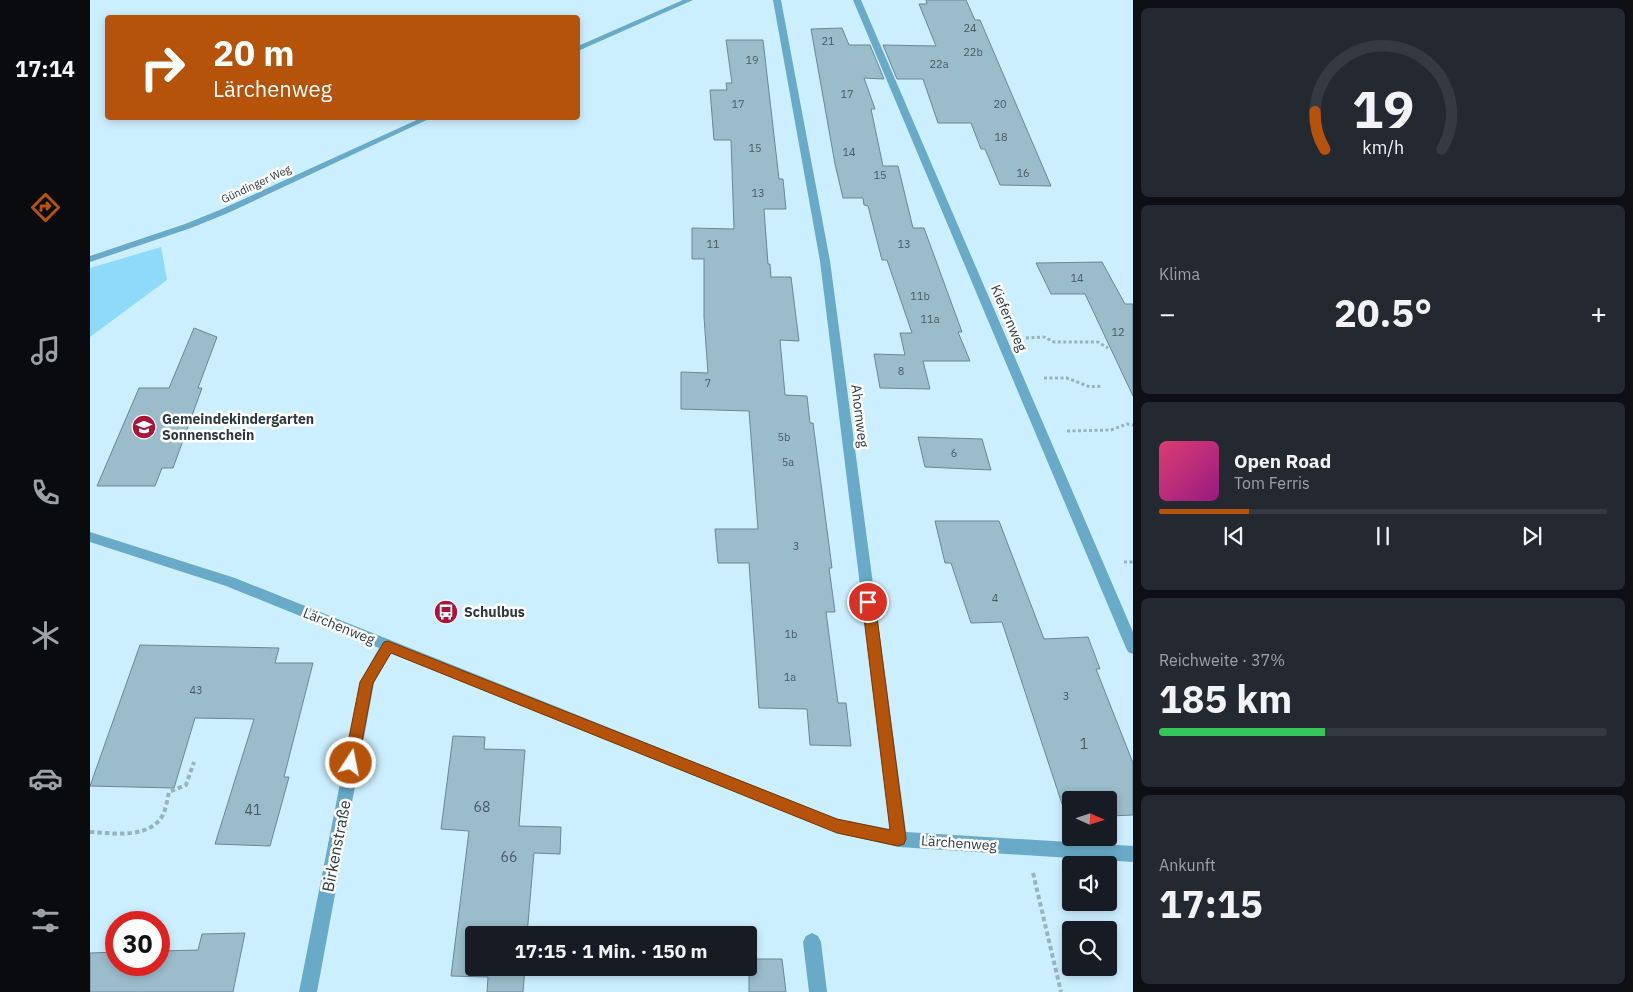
<!DOCTYPE html>
<html lang="de">
<meta charset="utf-8">
<style>
:root{--surface:#171b24;--page:#242831;--text:#f1f3f6;--muted:#9ea1a6;--line:#363941;--accent:#b45309}
body{margin:0;font-family:"IBM Plex Sans",sans-serif;background:var(--page);color:var(--text);height:100vh;display:flex;flex-direction:column;font-size:19px;white-space:nowrap}
*{box-sizing:border-box;margin:0}
p{font-size:16px;color:var(--muted)}
.icon{flex:none;width:28px;height:28px;fill:none;stroke:currentColor;stroke-width:2;stroke-linecap:round;stroke-linejoin:round}
.map{position:relative;flex:1;overflow:hidden}
.sheet{display:flex;flex-direction:column;gap:8px;padding:8px;background:#0d0f14;width:500px}
.sheet>*{flex:none}
.hud{position:absolute;left:15px;top:15px;width:475px;height:105px;border-radius:5px;box-shadow:0 2px 8px #0003;background:#b45309;color:#fff;overflow:hidden}
.needle{width:32px;rotate:93deg}
.controls{position:absolute;left:972px;top:791px;display:grid;gap:10px}
.controls a{display:grid;place-items:center;width:55px;height:55px;border-radius:5px;background:var(--surface);box-shadow:0 2px 8px #0003;font-size:25px}
.speed{position:absolute;left:15px;top:911px;display:flex;gap:10px;font-size:25px;font-weight:700;text-align:center}
.speed>*{display:grid;place-content:center;width:65px;height:65px;border-radius:50%;background:var(--surface);box-shadow:0 2px 8px #0003;line-height:1}
.speed .limit{border:8px solid #d22;background:#fff;color:#111}
.pin{position:absolute;display:grid;place-items:center;width:42px;height:42px;color:#fff;margin:-21px;border:2px solid #fff;border-radius:50%;box-shadow:0 1px 5px #0007}
.me{position:absolute;width:55px;margin:-28px;rotate:11deg;stroke-linejoin:round;filter:drop-shadow(0 0 4px #0008)}
.turn{display:flex;align-items:center;gap:18px;height:105px;padding:0 25px;font-size:22px}
.turn .icon{width:65px;height:65px;stroke-width:2.5}
.turn b{display:block;font-size:35px;line-height:42px}
.big{font-size:38px;font-weight:700;line-height:1.1}
.sheet .widget{flex:1;display:flex;flex-direction:column;justify-content:center;gap:8px;min-width:0;padding:0 18px;border-radius:8px;background:var(--page)}
.sheet .dial{align-items:center;gap:0}
.dial svg{height:130px;overflow:visible;fill:none;stroke:var(--line);stroke-width:7;stroke-linecap:round;text-anchor:middle}
.dial text{fill:var(--text);stroke:none}
.song{display:flex;align-items:center;gap:15px}
.cover{width:60px;height:60px;border-radius:8px;background:linear-gradient(135deg,hsl(340 70% 55%),hsl(310 70% 35%))}
.played{height:5px;border-radius:2px;background:linear-gradient(90deg,var(--accent) 20%,var(--line) 20%)}
.keys{display:flex;justify-content:space-around;direction:ltr}
.heat{display:flex;justify-content:space-between;align-items:center;font-size:28px;direction:ltr}
.charge{height:8px;border-radius:4px;background:linear-gradient(90deg,#34c759 37%,var(--line) 0)}
.trip{position:absolute;left:375px;top:926px;width:292px;height:50px;border-radius:5px;background:var(--surface);box-shadow:0 2px 8px #0003;font-weight:700;line-height:50px;text-align:center}
main{display:flex;flex:1;min-height:0}
.menu{display:flex;flex-direction:column;width:90px;justify-content:space-around;align-items:center;background:#090b0e;color:var(--muted)}
.menu .icon{width:35px;height:35px}
.menu .current{color:var(--accent)}
.menu b{font-size:22px;color:var(--text)}
.map>svg:first-child{display:block}
.green{fill:#8edafa}
.building{fill:#9abccb;stroke:#678896}
.lines{fill:none;stroke-linecap:round;stroke-linejoin:round}
.path-far1{stroke:#97b3bf;stroke-width:3;stroke-dasharray:3 2.5;stroke-linecap:butt}
.path{stroke:#97b3bf;stroke-width:4;stroke-dasharray:4.5 3;stroke-linecap:butt}
.minor{fill:#68aac7;fill-rule:evenodd}
.route{fill:#b45309;stroke:#753606}
.labels{text-anchor:middle;dominant-baseline:central;stroke-width:5;stroke-linejoin:round;paint-order:stroke}
.number-label{font-size:11px;fill:#485a63}
.far-street-label{font-size:11px;fill:#2c3a40;stroke:#fff}
.street-label{font-size:14px;fill:#2c3a40;stroke:#fff}
.poi-label{font-size:14px;font-weight:bold;fill:#2c3a40;stroke:#fff;text-anchor:start}
.near-number-label{font-size:14px;fill:#485a63}
.near-street-label{font-size:16px;fill:#2c3a40;stroke:#fff}
</style>
<main>
<nav class="menu">
<b>17:14</b>
<svg class="icon current" aria-label="directions" viewBox="0 0 24 24"><path d="M12 3l9 9-9 9-9-9zM9 14v-3h6M13 9l2 2-2 2"/></svg>
<svg class="icon" aria-label="music" viewBox="0 0 24 24"><path d="M9 18V5l10-2v13"/><circle cx="6" cy="18" r="3"/><circle cx="16" cy="16" r="3"/></svg>
<svg class="icon" aria-label="phone" viewBox="0 0 24 24"><path d="M5 4h4l2 5-3 2q2 4 5 5l2-3 5 2v4C11 20 4 13 5 4z"/></svg>
<svg class="icon" aria-label="climate" viewBox="0 0 24 24"><path d="M12 3v18M4 7l16 10M4 17L20 7"/></svg>
<svg class="icon" aria-label="car" viewBox="0 0 24 24"><path d="M5 17H2v-5l4-1 3-4h7l3 4 3 1v5h-3M9 17h6M6 11h13"/><circle cx="7" cy="17" r="2"/><circle cx="17" cy="17" r="2"/></svg>
<svg class="icon" aria-label="filters" viewBox="0 0 24 24"><path d="M4 7h16M4 17h16"/><circle cx="9" cy="7" r="2"/><circle cx="15" cy="17" r="2"/></svg>
</nav>
<div class="map">
<svg width="1043" height="992" viewBox="0 0 1043 992">
<rect width="100%" height="100%" fill="#ccefff"/>
<path class="green" d="M71,247L77,280L0,337V268Z"/>
<path class="building" d="M836,0H876L885,20H890L961,186L910,185L895,149H891L881,123H848L833,79H807L793,45L846,46L829,4H837Z
M752,28L759,45H780L794,79L774,78L785,109H781L793,166H808L823,228H834L872,332H868L880,361H833L840,389L790,388L784,354L815,355L810,333H822L797,260H792L778,206L774,205L773,198H753L745,164L721,29Z
M636,40H673L689,179H693L696,209H674L678,264H680L681,277H701L709,341L690,340L695,395L717,396L720,423H723L742,568H739L745,612H736L748,703H756L761,746L720,745L717,709L669,708L659,563H628L625,529H668L659,411L591,409V372L618,373L614,317V259H602V228L644,229L641,140H624L620,90H637L636,83H642Z
M1012,262L1035,304H1043V396L995,294H961L946,263Z
M104,328L127,337L108,388H112L83,468H72L65,486H7L49,388H79Z
M828,437L892,439L901,470L835,467Z
M845,521H909L954,639L998,637L1010,669H1006L1043,763V815L1019,816V800H981V816H976L912,622L881,623L861,563H855Z
M50,645L189,648L185,663H223L194,777H199L180,846L125,844L164,719L105,718L84,788L0,786Z
M363,736L395,737L394,749L435,750L429,826L471,827L470,854L444,853L437,935H384V968H435L433,992H397L398,977L361,976L379,831L351,829Z
M155,933L143,992H0V953L26,952V965H69V951L108,950L112,934Z
M659,959H692L696,992H659Z"/>
<g class="lines">
<path class="path-far1" d="M936,338L954,337L964,342H1008L1018,348
M954,378H977L1000,387L1012,386
M977,431L1021,430L1037,424L1043,425
M1034,562H1043"/>
<path class="path" d="M0,832C22,833 56,839 71,818C76,811 77,800 79,792L96,785L104,762
M943,873L971,992"/>
<path class="minor" d="M593,0H603L488,51V46Z
M683,0H691L740,261L816,832L1043,846V862L809,847L747,833L301,653L284,683L227,992H209L270,682L289,648L136,586L0,542V532L145,578L747,819L800,829L730,261Z
M763,0H771L1043,632V654L1038,652L1036,648Z
M331,118H341L138,213L101,228L0,262V256L95,224L132,209Z
M722,933L728,936L731,942L737,992H719L713,942L716,936Z"/>
</g>
<path class="route" d="M778,597L783,599L785,602L816,839L814,844L808,846L747,833L301,653L283,683L268,763L266,767L261,769L256,767L254,763L270,682L294,642L298,641L747,819L800,830L772,602L774,599Z"/>
<defs>
<g id="school-disc" transform="scale(1.25)"><circle r="9.5" fill="#aa1436" stroke="#fff"/><path d="M0-5L7-2L0 1L-7-2ZM-4 1L0 2.5L4 1V4Q0 6-4 4Z" fill="#fff"/></g>
<g id="bus-disc" transform="scale(1.25)"><circle r="9.5" fill="#aa1436" stroke="#fff"/><path d="M-5-6H5V4H4V6H2V4H-2V6H-4V4H-5ZM-3.5-4V0h7V-4ZM-3.5 1.2v1.5H-2V1.2ZM2 1.2v1.5H3.5V1.2Z" fill="#fff"/></g>
</defs>
<g fill-rule="evenodd">
<use href="#school-disc" x="54" y="427"/>
<use href="#bus-disc" x="356" y="612"/>
</g>
<g class="labels">
<g class="number-label">
<text x="880" y="28">24</text>
<text x="738" y="41">21</text>
<text x="883" y="52">22b</text>
<text x="662" y="60">19</text>
<text x="849" y="64">22a</text>
<text x="757" y="94">17</text>
<text x="648" y="104">17</text>
<text x="910" y="104">20</text>
<text x="911" y="137">18</text>
<text x="665" y="148">15</text>
<text x="759" y="152">14</text>
<text x="933" y="173">16</text>
<text x="790" y="175">15</text>
<text x="668" y="193">13</text>
<text x="623" y="244">11</text>
<text x="814" y="244">13</text>
<text x="987" y="278">14</text>
<text x="830" y="296">11b</text>
<text x="840" y="319">11a</text>
<text x="1028" y="332">12</text>
<text x="811" y="371">8</text>
<text x="618" y="383">7</text>
<text x="694" y="437">5b</text>
<text x="864" y="453">6</text>
<text x="698" y="462">5a</text>
<text x="706" y="546">3</text>
<text x="905" y="598">4</text>
<text x="701" y="634">1b</text>
<text x="700" y="677">1a</text>
<text x="106" y="690">43</text>
<text x="976" y="696">3</text>
</g>
<g class="far-street-label">
<text transform="translate(166 184) rotate(-25)">Gündinger Weg</text>
</g>
<g class="street-label">
<text transform="translate(919 318) rotate(67)">Kiefernweg</text>
<text transform="translate(770 416) rotate(83)">Ahornweg</text>
<text transform="translate(249 626) rotate(22)">Lärchenweg</text>
<text transform="translate(869 843) rotate(4)">Lärchenweg</text>
</g>
<g class="poi-label">
<text x="72" y="419">Gemeindekindergarten<tspan x="72" dy="16">Sonnenschein</tspan></text>
<text x="374" y="612">Schulbus</text>
</g>
<g class="near-number-label">
<text x="994" y="744">1</text>
<text x="392" y="807">68</text>
<text x="163" y="810">41</text>
<text x="419" y="857">66</text>
</g>
<g class="near-street-label">
<text transform="translate(246 846) rotate(-79)">Birkenstraße</text>
</g>
</g>
</svg>
<div class="controls">
<a><svg class="needle" viewBox="-14 -14 28 28"><path d="M0-13l5 13h-10z" fill="#e53935"/><path d="M0 13l5-13h-10z" fill="#9ea1a6"/></svg></a>
<a><svg class="icon" aria-label="sound" viewBox="0 0 24 24"><path d="M4 9h4l5-4v14l-5-4H4zM17 9q2 3 0 6"/></svg></a>
<a><svg class="icon" aria-label="search" viewBox="0 0 24 24"><circle cx="10" cy="10" r="6"/><path d="M15 15l6 6"/></svg></a>
</div>
<div class="speed"><div class="limit">30</div></div>
<div class="pin" style="left:778px;top:602px;background:#d93025"><svg class="icon" aria-label="arrive" viewBox="0 0 24 24"><path d="M6 21V4h12l-3 4 3 4H6"/></svg></div>
<svg class="me" style="left:261px;top:763px" viewBox="-20 -20 40 40"><circle r="17" fill="#b45309" stroke="#fff" stroke-width="3"/><path d="M0-11L8 9 0 5-8 9z" fill="#fff"/></svg>
<div class="trip">17:15 · 1 Min. · 150 m</div>
<div class="hud">
<div class="turn"><svg class="icon" aria-label="right" viewBox="0 0 24 24"><path d="M7 20v-9h11M14 6l5 5-5 5"/></svg><div><b>20 m</b>Lärchenweg</div></div>
</div>
</div>
<section class="sheet">
<div class="widget dial"><svg viewBox="0 0 100 80">
<path d="M14 69A42 42 0 1 1 86 69"/>
<path d="M14 69A42 42 0 0 1 8 46" stroke="#b45309"/>
<text x="50" y="56" font-size="32" font-weight="700">19</text>
<text x="50" y="72" font-size="11">km/h</text>
</svg></div>
<div class="widget"><p>Klima</p>
<div class="heat"><a>−</a><b class="big">20.5°</b><a>+</a></div>
</div>
<div class="widget">
<div class="song"><i class="cover"></i><div><b>Open Road</b><p>Tom Ferris</p></div></div>
<div class="played"></div>
<div class="keys"><svg class="icon" aria-label="previous" viewBox="0 0 24 24"><path d="M18 5L8 12l10 7zM5 5v14"/></svg><svg class="icon" aria-label="pause" viewBox="0 0 24 24"><path d="M8 5v14M16 5v14"/></svg><svg class="icon" aria-label="next" viewBox="0 0 24 24"><path d="M6 5l10 7-10 7zM19 5v14"/></svg></div>
</div>
<div class="widget"><p>Reichweite · 37%</p><b class="big">185 km</b><div class="charge"></div></div>
<div class="widget"><p>Ankunft</p><b class="big">17:15</b></div>
</section>
</main>
